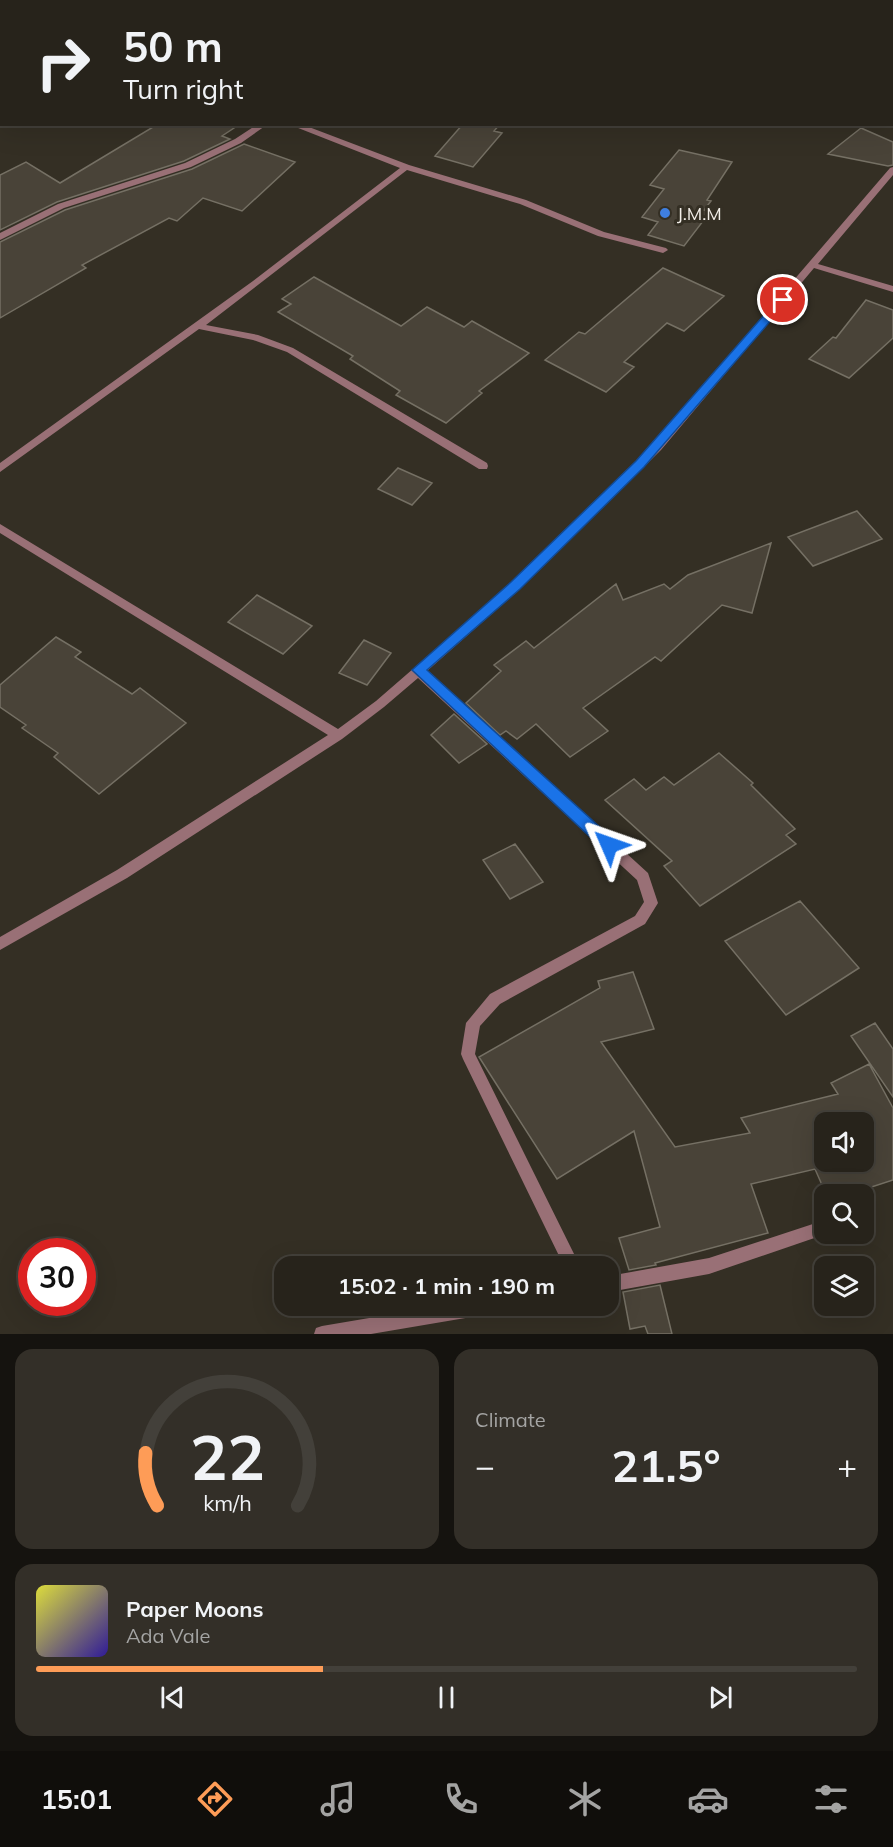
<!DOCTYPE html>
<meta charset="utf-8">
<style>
:root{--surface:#27231b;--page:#332f28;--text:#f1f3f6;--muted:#a4a4a3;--line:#43403a;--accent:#fe9c57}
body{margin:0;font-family:Mulish,sans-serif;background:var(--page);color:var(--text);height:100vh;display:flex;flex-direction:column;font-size:22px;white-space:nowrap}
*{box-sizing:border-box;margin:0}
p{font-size:20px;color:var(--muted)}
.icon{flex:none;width:33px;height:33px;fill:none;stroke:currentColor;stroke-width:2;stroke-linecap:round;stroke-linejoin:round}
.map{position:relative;height:1334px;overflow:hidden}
.details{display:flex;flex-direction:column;gap:15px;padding:15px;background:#15130f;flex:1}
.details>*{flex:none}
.hud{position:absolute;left:0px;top:0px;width:894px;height:126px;box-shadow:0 6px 24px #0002,0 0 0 2px var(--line);background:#27231b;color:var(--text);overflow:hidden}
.buttons{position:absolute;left:814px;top:1112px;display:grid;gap:12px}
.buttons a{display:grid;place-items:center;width:60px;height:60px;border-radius:12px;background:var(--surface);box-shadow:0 6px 24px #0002,0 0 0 2px var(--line);font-size:30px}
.speed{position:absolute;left:18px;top:1238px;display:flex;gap:12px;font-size:30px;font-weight:700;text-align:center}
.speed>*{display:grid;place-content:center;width:78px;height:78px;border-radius:50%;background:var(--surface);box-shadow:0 6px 24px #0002,0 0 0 2px var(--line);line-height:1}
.speed .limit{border:9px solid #d22;background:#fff;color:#111}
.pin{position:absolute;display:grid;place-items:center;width:51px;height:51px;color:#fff;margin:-26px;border:3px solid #fff;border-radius:50%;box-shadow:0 2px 6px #0007}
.me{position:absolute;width:66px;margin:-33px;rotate:313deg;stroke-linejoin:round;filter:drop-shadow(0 0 4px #0008)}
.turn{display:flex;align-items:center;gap:21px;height:126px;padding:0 24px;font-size:27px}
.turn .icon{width:78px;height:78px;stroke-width:2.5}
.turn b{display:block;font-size:42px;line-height:51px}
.big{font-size:45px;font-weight:700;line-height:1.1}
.details .card{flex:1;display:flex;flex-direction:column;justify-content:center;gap:9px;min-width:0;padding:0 21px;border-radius:18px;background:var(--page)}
.details .dial{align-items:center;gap:0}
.dial svg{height:156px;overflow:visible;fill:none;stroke:var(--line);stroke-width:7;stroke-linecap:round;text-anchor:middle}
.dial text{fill:var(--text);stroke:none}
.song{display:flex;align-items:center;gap:18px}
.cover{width:72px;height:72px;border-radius:9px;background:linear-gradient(135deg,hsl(60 70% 55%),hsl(250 70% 35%))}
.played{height:6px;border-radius:3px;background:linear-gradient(90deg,var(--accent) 35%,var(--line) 35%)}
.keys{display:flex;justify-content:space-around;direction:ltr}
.heat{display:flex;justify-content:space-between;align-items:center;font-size:33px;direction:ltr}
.details .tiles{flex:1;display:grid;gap:15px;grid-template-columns:1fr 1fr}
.card:last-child{grid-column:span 2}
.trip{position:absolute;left:274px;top:1256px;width:345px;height:60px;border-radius:18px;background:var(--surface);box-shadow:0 6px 24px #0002,0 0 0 2px var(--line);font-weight:700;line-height:60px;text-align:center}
.menu{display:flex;height:96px;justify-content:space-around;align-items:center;background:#100e0b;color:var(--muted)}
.menu .icon{width:42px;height:42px}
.menu .current{color:var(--accent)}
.menu b{font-size:27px;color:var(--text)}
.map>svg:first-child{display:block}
.building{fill:#494338;stroke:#757064;stroke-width:1.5;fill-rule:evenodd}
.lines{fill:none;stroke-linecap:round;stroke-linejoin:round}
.street{fill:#997076;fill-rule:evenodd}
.route{fill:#1a73e8;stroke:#114b97;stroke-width:1.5}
.shop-dot{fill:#3f7fe0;stroke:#342f24;stroke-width:2}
.labels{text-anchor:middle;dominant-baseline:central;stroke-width:6;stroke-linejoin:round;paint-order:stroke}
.far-poi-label{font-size:18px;fill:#f2eee8;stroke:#342f24;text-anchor:start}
</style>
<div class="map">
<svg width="893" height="1334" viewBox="0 0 893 1334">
<rect width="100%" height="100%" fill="#342f24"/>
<path class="building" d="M158,124H240L222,136L230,139L184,161L57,202L0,230V175L26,162L60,183Z
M463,124H500L494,131L502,133L473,167L435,156Z
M861,128L893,142V165L888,166L828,154Z
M244,144L295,162L242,211L203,198L177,221L169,218L82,265L86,268L0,318V242L65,210L192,169Z
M679,150L732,162L707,200L711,201L704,210L710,212L684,246L648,235L658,222L642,217L664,189L650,185Z
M663,268L724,296L684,331L667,323L624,362L634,367L606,392L545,360L579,332L585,334Z
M314,277L401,326L427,307L464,327L472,321L529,353L479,391L482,393L446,423L396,395L400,391L350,359L353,356L278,312L291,304L282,299Z
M866,300L893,310V338L849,378L809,359L833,337L836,338Z
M398,468L432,483L412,505L378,489Z
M857,511L882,539L813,566L788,537Z
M771,543L752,613L722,605L661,661L655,657L583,708L608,731L570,757L536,724L517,739L506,731L500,735L466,703L501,671L494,665L526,641L534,648L616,584L623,600L664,584L670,589L688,575Z
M257,595L312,626L283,654L228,622Z
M56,637L81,652L75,657L132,694L140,688L186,723L99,794L54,757L58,753L22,728L26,725L0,707V685Z
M364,640L391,653L367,685L339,673Z
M454,714L487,744L459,763L431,735Z
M719,753L753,783L751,785L795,829L786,835L796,844L700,906L664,866L672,861L605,800L634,779L646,790L664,777L674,785Z
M515,844L543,882L510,899L483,860Z
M800,901L859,968L786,1015L725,941Z
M633,972L654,1029L601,1042L675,1147L750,1133L741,1118L838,1094L831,1083L869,1064L893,1108V1180L850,1194H826L815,1169L751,1184L768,1233L655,1263L656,1265L629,1270L619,1238L660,1227L634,1131L557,1179L479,1057L600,988L598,981ZM825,1122H864V1161H825Z
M875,1023L893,1049V1097L851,1036Z
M660,1285L672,1334H648L645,1326L630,1329L623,1292Z"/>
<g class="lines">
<path class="street" d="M129,0H137L138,2H130Z
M155,0H164L154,2Z
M388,0H396L397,2H389Z
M405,0H414L404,2Z
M258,124H268L241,143L191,167L64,208L0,240V233L58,204L185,163L235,139Z
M288,124H301L409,165L526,200L604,232L666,248L668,250L663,253L598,236L520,204L407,170L206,325L258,335L293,348L487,463L488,466L487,469H479L287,352L253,340L199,329L0,472V463L253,281L400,168Z
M893,167V175L818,264L893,286V292L814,268L661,450L520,589L427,671L648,873L658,903L645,924L500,1004L480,1026L475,1054L580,1266H564L463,1059L461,1054L466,1023L490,994L635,916L644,902L637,880L418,678L384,707L342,739L127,878L0,950V937L117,870L328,735L0,533V524L338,729L376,701L512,583L653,444L890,168Z
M825,1220V1233H829L709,1274L609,1292V1276L709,1258Z
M446,1305H503L501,1311L495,1313L371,1334H314L316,1328L322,1326Z"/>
</g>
<path class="route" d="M783,297L786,298V303L644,467L520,589L427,670L614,840L616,845L614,849L609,851L603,849L412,670L511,582L636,461L779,298Z"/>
<circle class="shop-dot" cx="665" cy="213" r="6"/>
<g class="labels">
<g class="far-poi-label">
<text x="677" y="213">J.M.M</text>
</g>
</g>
</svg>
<div class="buttons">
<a><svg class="icon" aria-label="sound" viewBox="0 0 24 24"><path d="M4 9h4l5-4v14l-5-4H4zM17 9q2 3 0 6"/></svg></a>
<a><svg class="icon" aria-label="search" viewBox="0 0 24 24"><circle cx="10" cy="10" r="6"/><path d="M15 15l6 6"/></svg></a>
<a><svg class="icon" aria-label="layers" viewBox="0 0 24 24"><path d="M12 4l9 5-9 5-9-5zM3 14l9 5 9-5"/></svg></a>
</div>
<div class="speed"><div class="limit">30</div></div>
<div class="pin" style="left:783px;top:300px;background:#d93025"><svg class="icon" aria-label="arrive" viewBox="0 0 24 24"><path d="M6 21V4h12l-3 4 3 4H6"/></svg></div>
<svg class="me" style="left:609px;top:845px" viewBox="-20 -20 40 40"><path d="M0-17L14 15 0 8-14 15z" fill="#1a73e8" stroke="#fff" stroke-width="4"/></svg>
<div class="trip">15:02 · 1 min · 190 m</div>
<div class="hud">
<div class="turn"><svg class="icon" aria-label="right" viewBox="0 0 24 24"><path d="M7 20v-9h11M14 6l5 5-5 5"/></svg><div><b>50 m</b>Turn right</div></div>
</div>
</div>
<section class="details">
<div class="tiles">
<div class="card dial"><svg viewBox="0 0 100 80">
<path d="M14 69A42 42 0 1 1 86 69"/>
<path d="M14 69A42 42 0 0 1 8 42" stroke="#fe9c57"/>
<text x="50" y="56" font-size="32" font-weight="700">22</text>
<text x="50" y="72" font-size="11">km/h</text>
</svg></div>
<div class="card"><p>Climate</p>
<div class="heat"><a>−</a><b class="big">21.5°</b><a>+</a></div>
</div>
<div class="card">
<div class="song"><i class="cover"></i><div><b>Paper Moons</b><p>Ada Vale</p></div></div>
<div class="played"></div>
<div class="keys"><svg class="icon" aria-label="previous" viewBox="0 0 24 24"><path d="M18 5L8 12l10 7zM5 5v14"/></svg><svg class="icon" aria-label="pause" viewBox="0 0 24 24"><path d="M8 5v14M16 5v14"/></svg><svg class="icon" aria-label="next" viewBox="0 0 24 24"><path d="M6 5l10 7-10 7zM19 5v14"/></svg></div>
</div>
</div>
</section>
<nav class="menu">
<b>15:01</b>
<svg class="icon current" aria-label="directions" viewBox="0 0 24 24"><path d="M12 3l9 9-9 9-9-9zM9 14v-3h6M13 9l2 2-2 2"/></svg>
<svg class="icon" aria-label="music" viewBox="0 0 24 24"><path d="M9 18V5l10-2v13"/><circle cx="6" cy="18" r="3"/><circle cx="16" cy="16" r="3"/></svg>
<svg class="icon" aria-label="phone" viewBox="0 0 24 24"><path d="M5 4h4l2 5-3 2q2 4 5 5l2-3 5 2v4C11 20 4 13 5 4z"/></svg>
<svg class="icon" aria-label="climate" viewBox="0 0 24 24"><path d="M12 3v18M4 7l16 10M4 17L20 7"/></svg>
<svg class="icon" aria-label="car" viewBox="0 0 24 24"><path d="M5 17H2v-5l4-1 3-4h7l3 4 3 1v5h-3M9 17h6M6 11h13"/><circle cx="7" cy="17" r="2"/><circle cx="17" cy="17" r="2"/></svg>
<svg class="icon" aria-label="filters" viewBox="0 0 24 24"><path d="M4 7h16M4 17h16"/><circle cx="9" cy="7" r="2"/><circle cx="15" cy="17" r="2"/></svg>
</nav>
